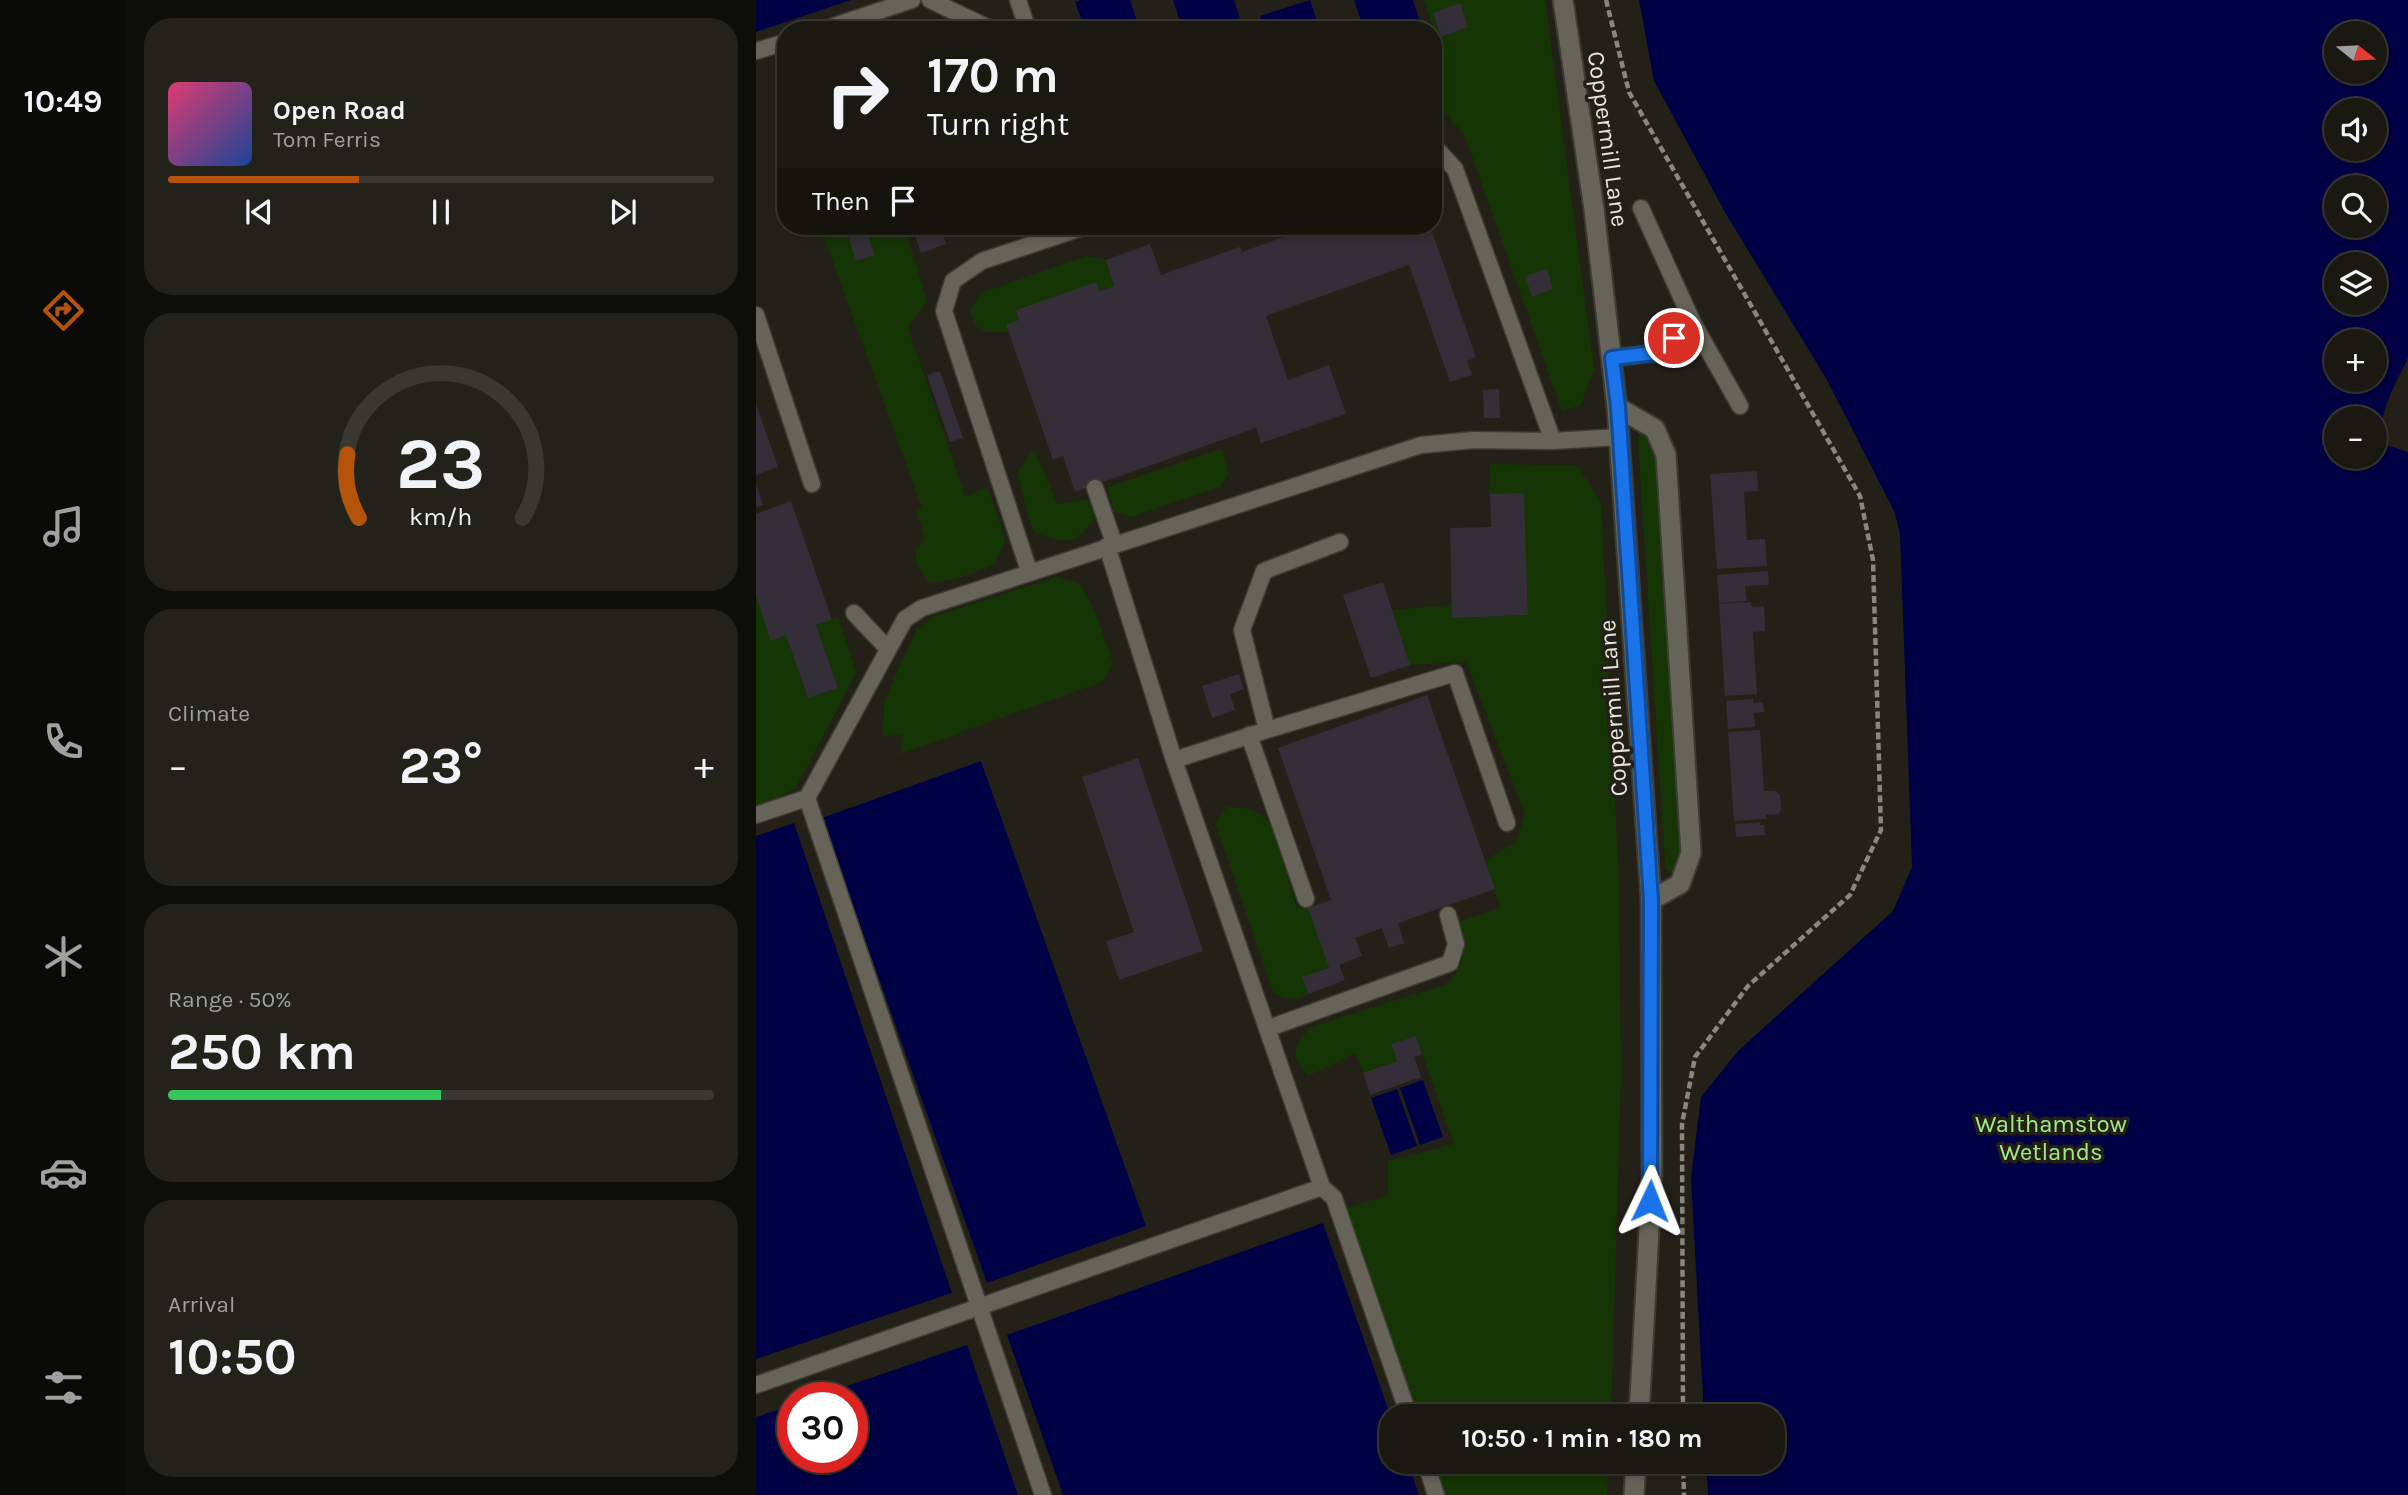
<!DOCTYPE html>
<meta charset="utf-8">
<style>
:root{--surface:#1a1911;--page:#23221a;--text:#f1f3f6;--muted:#9fa09f;--line:#383831;--accent:#b45309}
body{margin:0;font-family:Karla,sans-serif;background:var(--page);color:var(--text);height:100vh;display:flex;flex-direction:column;font-size:26px;white-space:nowrap}
*{box-sizing:border-box;margin:0}
p{font-size:23px;color:var(--muted)}
.icon{flex:none;width:38px;height:38px;fill:none;stroke:currentColor;stroke-width:2;stroke-linecap:round;stroke-linejoin:round}
.map{position:relative;flex:1;overflow:hidden}
.panel{display:flex;flex-direction:column;gap:18px;padding:18px;background:#0e0e09;width:630px}
.panel>*{flex:none}
.banner{position:absolute;left:21px;top:21px;width:665px;height:214px;border-radius:28px;box-shadow:0 4px 10px #0003,0 0 0 2px var(--line);background:#1a1911;color:var(--text);overflow:hidden}
.needle{width:46px;rotate:108deg}
.buttons{position:absolute;left:1568px;top:21px;display:grid;gap:14px}
.buttons a{display:grid;place-items:center;width:63px;height:63px;border-radius:50%;background:var(--surface);box-shadow:0 4px 10px #0003,0 0 0 2px var(--line);font-size:35px}
.speed{position:absolute;left:21px;top:1382px;display:flex;gap:14px;font-size:35px;font-weight:700;text-align:center}
.speed>*{display:grid;place-content:center;width:91px;height:91px;border-radius:50%;background:var(--surface);box-shadow:0 4px 10px #0003,0 0 0 2px var(--line);line-height:1}
.speed .limit{border:10px solid #d22;background:#fff;color:#111}
.pin{position:absolute;display:grid;place-items:center;width:60px;height:60px;color:#fff;margin:-30px;border:4px solid #fff;border-radius:50%;box-shadow:0 2px 7px #0007}
.me{position:absolute;width:77px;margin:-38px;rotate:2deg;stroke-linejoin:round;filter:drop-shadow(0 0 5px #0008)}
.turn{display:flex;align-items:center;gap:24px;height:147px;padding:0 35px;font-size:32px}
.turn .icon{width:91px;height:91px;stroke-width:2.5}
.turn b{display:block;font-size:49px;line-height:60px}
.then{display:flex;align-items:center;height:66px;padding:0 35px;background:#0003;gap:14px;font-size:26px}
.big{font-size:52px;font-weight:700;line-height:1.1}
.panel .card{flex:1;display:flex;flex-direction:column;justify-content:center;gap:10px;min-width:0;padding:0 24px;border-radius:28px;background:var(--page)}
.panel .dial{align-items:center;gap:0}
.dial svg{height:182px;overflow:visible;fill:none;stroke:var(--line);stroke-width:7;stroke-linecap:round;text-anchor:middle}
.dial text{fill:var(--text);stroke:none}
.song{display:flex;align-items:center;gap:21px}
.cover{width:84px;height:84px;border-radius:10px;background:linear-gradient(135deg,hsl(340 70% 55%),hsl(220 70% 35%))}
.played{height:7px;border-radius:4px;background:linear-gradient(90deg,var(--accent) 35%,var(--line) 35%)}
.keys{display:flex;justify-content:space-around;direction:ltr}
.heat{display:flex;justify-content:space-between;align-items:center;font-size:38px;direction:ltr}
.charge{height:10px;border-radius:5px;background:linear-gradient(90deg,#34c759 50%,var(--line) 0)}
.trip{position:absolute;left:623px;top:1404px;width:406px;height:70px;border-radius:28px;background:var(--surface);box-shadow:0 4px 10px #0003,0 0 0 2px var(--line);font-weight:700;line-height:70px;text-align:center}
main{display:flex;flex:1;min-height:0}
.tabs{display:flex;flex-direction:column;width:126px;justify-content:space-around;align-items:center;background:#0a0a07;color:var(--muted)}
.tabs .icon{width:49px;height:49px}
.tabs .active{color:var(--accent)}
.tabs b{font-size:32px;color:var(--text)}
.map>svg:first-child{display:block}
.green{fill:#153504}
.water{fill:#004;fill-rule:evenodd}
.building{fill:#332e37}
.lines{fill:none;stroke-linecap:round;stroke-linejoin:round}
.service-casing{stroke:#3d3b33;stroke-width:19}
.minor-casing{stroke:#3d3b33;stroke-width:23}
.path{stroke:#88867e;stroke-width:4.5;stroke-dasharray:7 3.5;stroke-linecap:butt}
.service{stroke:#666458;stroke-width:16}
.minor{stroke:#666458;stroke-width:19}
.route-casing{stroke:#114b97;stroke-width:18}
.route{stroke:#1a73e8;stroke-width:12}
.labels{text-anchor:middle;dominant-baseline:central;stroke-width:7;stroke-linejoin:round;paint-order:stroke}
.street-label{font-size:24px;fill:#e7e5df;stroke:#232117}
.park-label{font-size:24px;fill:#a3ea84;stroke:#232117}
</style>
<main>
<nav class="tabs">
<b>10:49</b>
<svg class="icon active" aria-label="directions" viewBox="0 0 24 24"><path d="M12 3l9 9-9 9-9-9zM9 14v-3h6M13 9l2 2-2 2"/></svg>
<svg class="icon" aria-label="music" viewBox="0 0 24 24"><path d="M9 18V5l10-2v13"/><circle cx="6" cy="18" r="3"/><circle cx="16" cy="16" r="3"/></svg>
<svg class="icon" aria-label="phone" viewBox="0 0 24 24"><path d="M5 4h4l2 5-3 2q2 4 5 5l2-3 5 2v4C11 20 4 13 5 4z"/></svg>
<svg class="icon" aria-label="climate" viewBox="0 0 24 24"><path d="M12 3v18M4 7l16 10M4 17L20 7"/></svg>
<svg class="icon" aria-label="car" viewBox="0 0 24 24"><path d="M5 17H2v-5l4-1 3-4h7l3 4 3 1v5h-3M9 17h6M6 11h13"/><circle cx="7" cy="17" r="2"/><circle cx="17" cy="17" r="2"/></svg>
<svg class="icon" aria-label="filters" viewBox="0 0 24 24"><path d="M4 7h16M4 17h16"/><circle cx="9" cy="7" r="2"/><circle cx="15" cy="17" r="2"/></svg>
</nav>
<section class="panel">
<div class="card">
<div class="song"><i class="cover"></i><div><b>Open Road</b><p>Tom Ferris</p></div></div>
<div class="played"></div>
<div class="keys"><svg class="icon" aria-label="previous" viewBox="0 0 24 24"><path d="M18 5L8 12l10 7zM5 5v14"/></svg><svg class="icon" aria-label="pause" viewBox="0 0 24 24"><path d="M8 5v14M16 5v14"/></svg><svg class="icon" aria-label="next" viewBox="0 0 24 24"><path d="M6 5l10 7-10 7zM19 5v14"/></svg></div>
</div>
<div class="card dial"><svg viewBox="0 0 100 80">
<path d="M14 69A42 42 0 1 1 86 69"/>
<path d="M14 69A42 42 0 0 1 9 41" stroke="#b45309"/>
<text x="50" y="56" font-size="32" font-weight="700">23</text>
<text x="50" y="72" font-size="11">km/h</text>
</svg></div>
<div class="card"><p>Climate</p>
<div class="heat"><a>−</a><b class="big">23°</b><a>+</a></div>
</div>
<div class="card"><p>Range · 50%</p><b class="big">250 km</b><div class="charge"></div></div>
<div class="card"><p>Arrival</p><b class="big">10:50</b></div>
</section>
<div class="map">
<svg width="1652" height="1495" viewBox="0 0 1652 1495">
<rect width="100%" height="100%" fill="#232117"/>
<path class="green" d="M668,0H789L838,369L825,405L806,411L709,136L691,114L677,108V43L681,41Z
M64,226H148L171,301L152,328L209,496L232,488L249,539L239,565L200,579L174,583L160,564V548L169,540L160,510L166,508Z
M331,256L350,260L358,286L343,291L340,283L260,310L263,320L250,324L253,332H232L220,327L214,310L225,293Z
M888,432L898,440L925,862L918,874L909,869V863L882,442L883,436Z
M278,449L301,504L333,499L338,520C318,546 307,544 278,532L272,517L262,472Z
M466,449L473,473L465,486L376,517L358,512L351,487Z
M734,464L821,465L845,502L863,881L865,1076L855,1416H660L588,1209L632,1195V1161L698,1144L660,1036L635,1044L641,1061L607,1073L600,1053L552,1076L539,1057L541,1044L554,1027L691,984C712,961 709,952 700,923L744,908L729,860L759,843L769,814L710,662L654,665L636,610L696,605L697,618L772,615L768,494H734Z
M300,577L324,584L338,609L357,663L346,682L144,754L146,735L127,736L128,701L161,629L176,617Z
M0,596L16,640L30,635L52,698L82,688L60,625L82,617L100,673L40,788L15,802L0,807Z
M471,807C491,807 504,810 516,827L541,908H552L573,968L546,977L552,994L537,1000L518,994L459,823Z
M676,1461H853L851,1495H688Z"/>
<path class="water" d="M0,0H95L0,32Z
M325,0H374L384,30H329L319,2Z
M417,0H478L484,18L449,30H427Z
M554,0L564,30H509L504,16Z
M598,0H657L667,30H608Z
M883,0H1652V358C1639,384 1622,414 1625,443L1652,452V1495H952L950,1461H1017V1416H948L935,1178L945,1097L983,1050L1137,911L1156,867L1144,533L1138,511L1071,380L970,214L898,81ZM1580,33H1619V72H1580ZM1619,110V149H1580V110ZM1619,187V226H1580V187ZM1580,264H1619V303H1580ZM1580,341H1619V380H1580ZM1580,418H1619V457H1580Z
M225,761L390,1226L231,1283L66,818Z
M38,823L196,1293L0,1359V836Z
M667,1080L687,1137L664,1145L644,1088Z
M641,1089L661,1146L635,1155L615,1098Z
M567,1223L635,1417V1461H651L663,1495H307L251,1335Z
M211,1345L262,1495H0V1417L37,1405V1458H96V1398H56Z"/>
<path class="building" d="M704,3L712,27L685,37L677,13Z
M89,226H110L118,255L100,261Z
M156,226H184L190,244L165,253Z
M530,226H608L609,230L622,226H674L720,357L711,361L716,375L694,382L653,265L510,316L532,380L573,365L590,414L505,443L500,428L319,492L307,456L297,460L250,324L263,320L260,310L340,282L343,291L358,286L350,260L394,244L405,275L484,247L486,252L533,235Z
M791,269L797,289L776,297L769,276Z
M184,371L207,438L194,442L171,375Z
M743,389L744,418H728L727,390Z
M0,404L22,467L0,475Z
M1001,471L1002,491L988,492L991,540L1009,539L1011,566L961,569L954,474Z
M0,484L7,505L0,507Z
M768,493L772,615L696,618L694,528L735,527L734,494Z
M35,501L76,620L60,625L82,688L52,698L30,635L15,641L0,596V514Z
M1012,571L1013,585L989,586L991,601L963,603L961,575Z
M627,582L654,665L615,678L587,595Z
M995,602L996,607L1008,606L1009,631L997,632L1001,694L969,696L963,604Z
M483,674L488,689L474,694L479,710L456,718L446,686Z
M671,695L739,889L642,923L648,943L633,948L626,928L599,938L606,956L583,965L589,980L552,994L546,977L573,968L552,908L575,900L522,748Z
M997,699V703L1007,702L1008,712L998,713L999,727L972,729L970,701Z
M1004,730L1008,791H1020L1024,795L1025,810L1022,814L1010,815V819L978,821L972,732Z
M382,758L447,951L363,980L350,941L378,932L326,777Z
M1004,822V825H1008L1009,835L980,837L979,824Z
M660,1036L666,1055L658,1057L665,1077L614,1095L607,1073L641,1061L635,1044Z"/>
<g class="lines">
<g class="service-casing">
<path id="service" d="M174,0L237,30
M262,0L272,30
M66,30L156,0
M0,51L30,42
M677,145L699,169L797,441L863,437
M885,208L937,323L984,406
M0,315L56,484
M856,358L899,353L937,323
M339,488L358,543
M273,571L188,311L197,281L226,261L331,226
M98,613L132,649
M511,730L486,630L508,571L584,542
M493,735L550,899
M418,760L511,730L699,673L751,823
M51,798L287,1495
M0,815L51,798L149,619L166,608L665,445L718,440L797,441
M513,1028L694,963L700,944L692,915
M566,1187L578,1198L653,1416
M0,1385L566,1187L418,760L351,546
M669,1461L680,1495"/>
</g>
<g class="minor-casing">
<path id="minor" d="M807,0L838,209L861,407L895,900L896,1175L883,1416
M861,407L899,429L910,455L935,853L924,884L895,900
M878,1495L880,1461"/>
</g>
<path class="path" d="M850,0L873,92L1104,496L1117,560L1125,830L1094,895L992,986L939,1057L926,1124L927,1416
M927,1461L928,1495"/>
<use href="#service" class="service"/>
<use href="#minor" class="minor"/>
</g>
<g class="lines">
<g class="route-casing">
<path id="route" d="M894,1201L895,900L862,407L856,358L899,353L918,338"/>
</g>
<use href="#route" class="route"/>
</g>
<g class="labels">
<g class="street-label">
<text transform="translate(852 139) rotate(82)">Coppermill Lane</text>
<text transform="translate(857 708) rotate(-94)">Coppermill Lane</text>
</g>
<g class="park-label">
<text x="1295" y="1124">Walthamstow<tspan x="1295" dy="28">Wetlands</tspan></text>
</g>
</g>
</svg>
<div class="buttons">
<a><svg class="needle" viewBox="-14 -14 28 28"><path d="M0-13l5 13h-10z" fill="#e53935"/><path d="M0 13l5-13h-10z" fill="#9fa09f"/></svg></a>
<a><svg class="icon" aria-label="sound" viewBox="0 0 24 24"><path d="M4 9h4l5-4v14l-5-4H4zM17 9q2 3 0 6"/></svg></a>
<a><svg class="icon" aria-label="search" viewBox="0 0 24 24"><circle cx="10" cy="10" r="6"/><path d="M15 15l6 6"/></svg></a>
<a><svg class="icon" aria-label="layers" viewBox="0 0 24 24"><path d="M12 4l9 5-9 5-9-5zM3 14l9 5 9-5"/></svg></a>
<a>+</a>
<a>−</a>
</div>
<div class="speed"><div class="limit">30</div></div>
<div class="pin" style="left:918px;top:338px;background:#d93025"><svg class="icon" aria-label="arrive" viewBox="0 0 24 24"><path d="M6 21V4h12l-3 4 3 4H6"/></svg></div>
<svg class="me" style="left:894px;top:1201px" viewBox="-20 -20 40 40"><path d="M0-17L14 15 0 8-14 15z" fill="#1a73e8" stroke="#fff" stroke-width="4"/></svg>
<div class="trip">10:50 · 1 min · 180 m</div>
<div class="banner">
<div class="turn"><svg class="icon" aria-label="right" viewBox="0 0 24 24"><path d="M7 20v-9h11M14 6l5 5-5 5"/></svg><div><b>170 m</b>Turn right</div></div>
<div class="then">Then<svg class="icon" aria-label="arrive" viewBox="0 0 24 24"><path d="M6 21V4h12l-3 4 3 4H6"/></svg></div>
</div>
</div>
</main>
